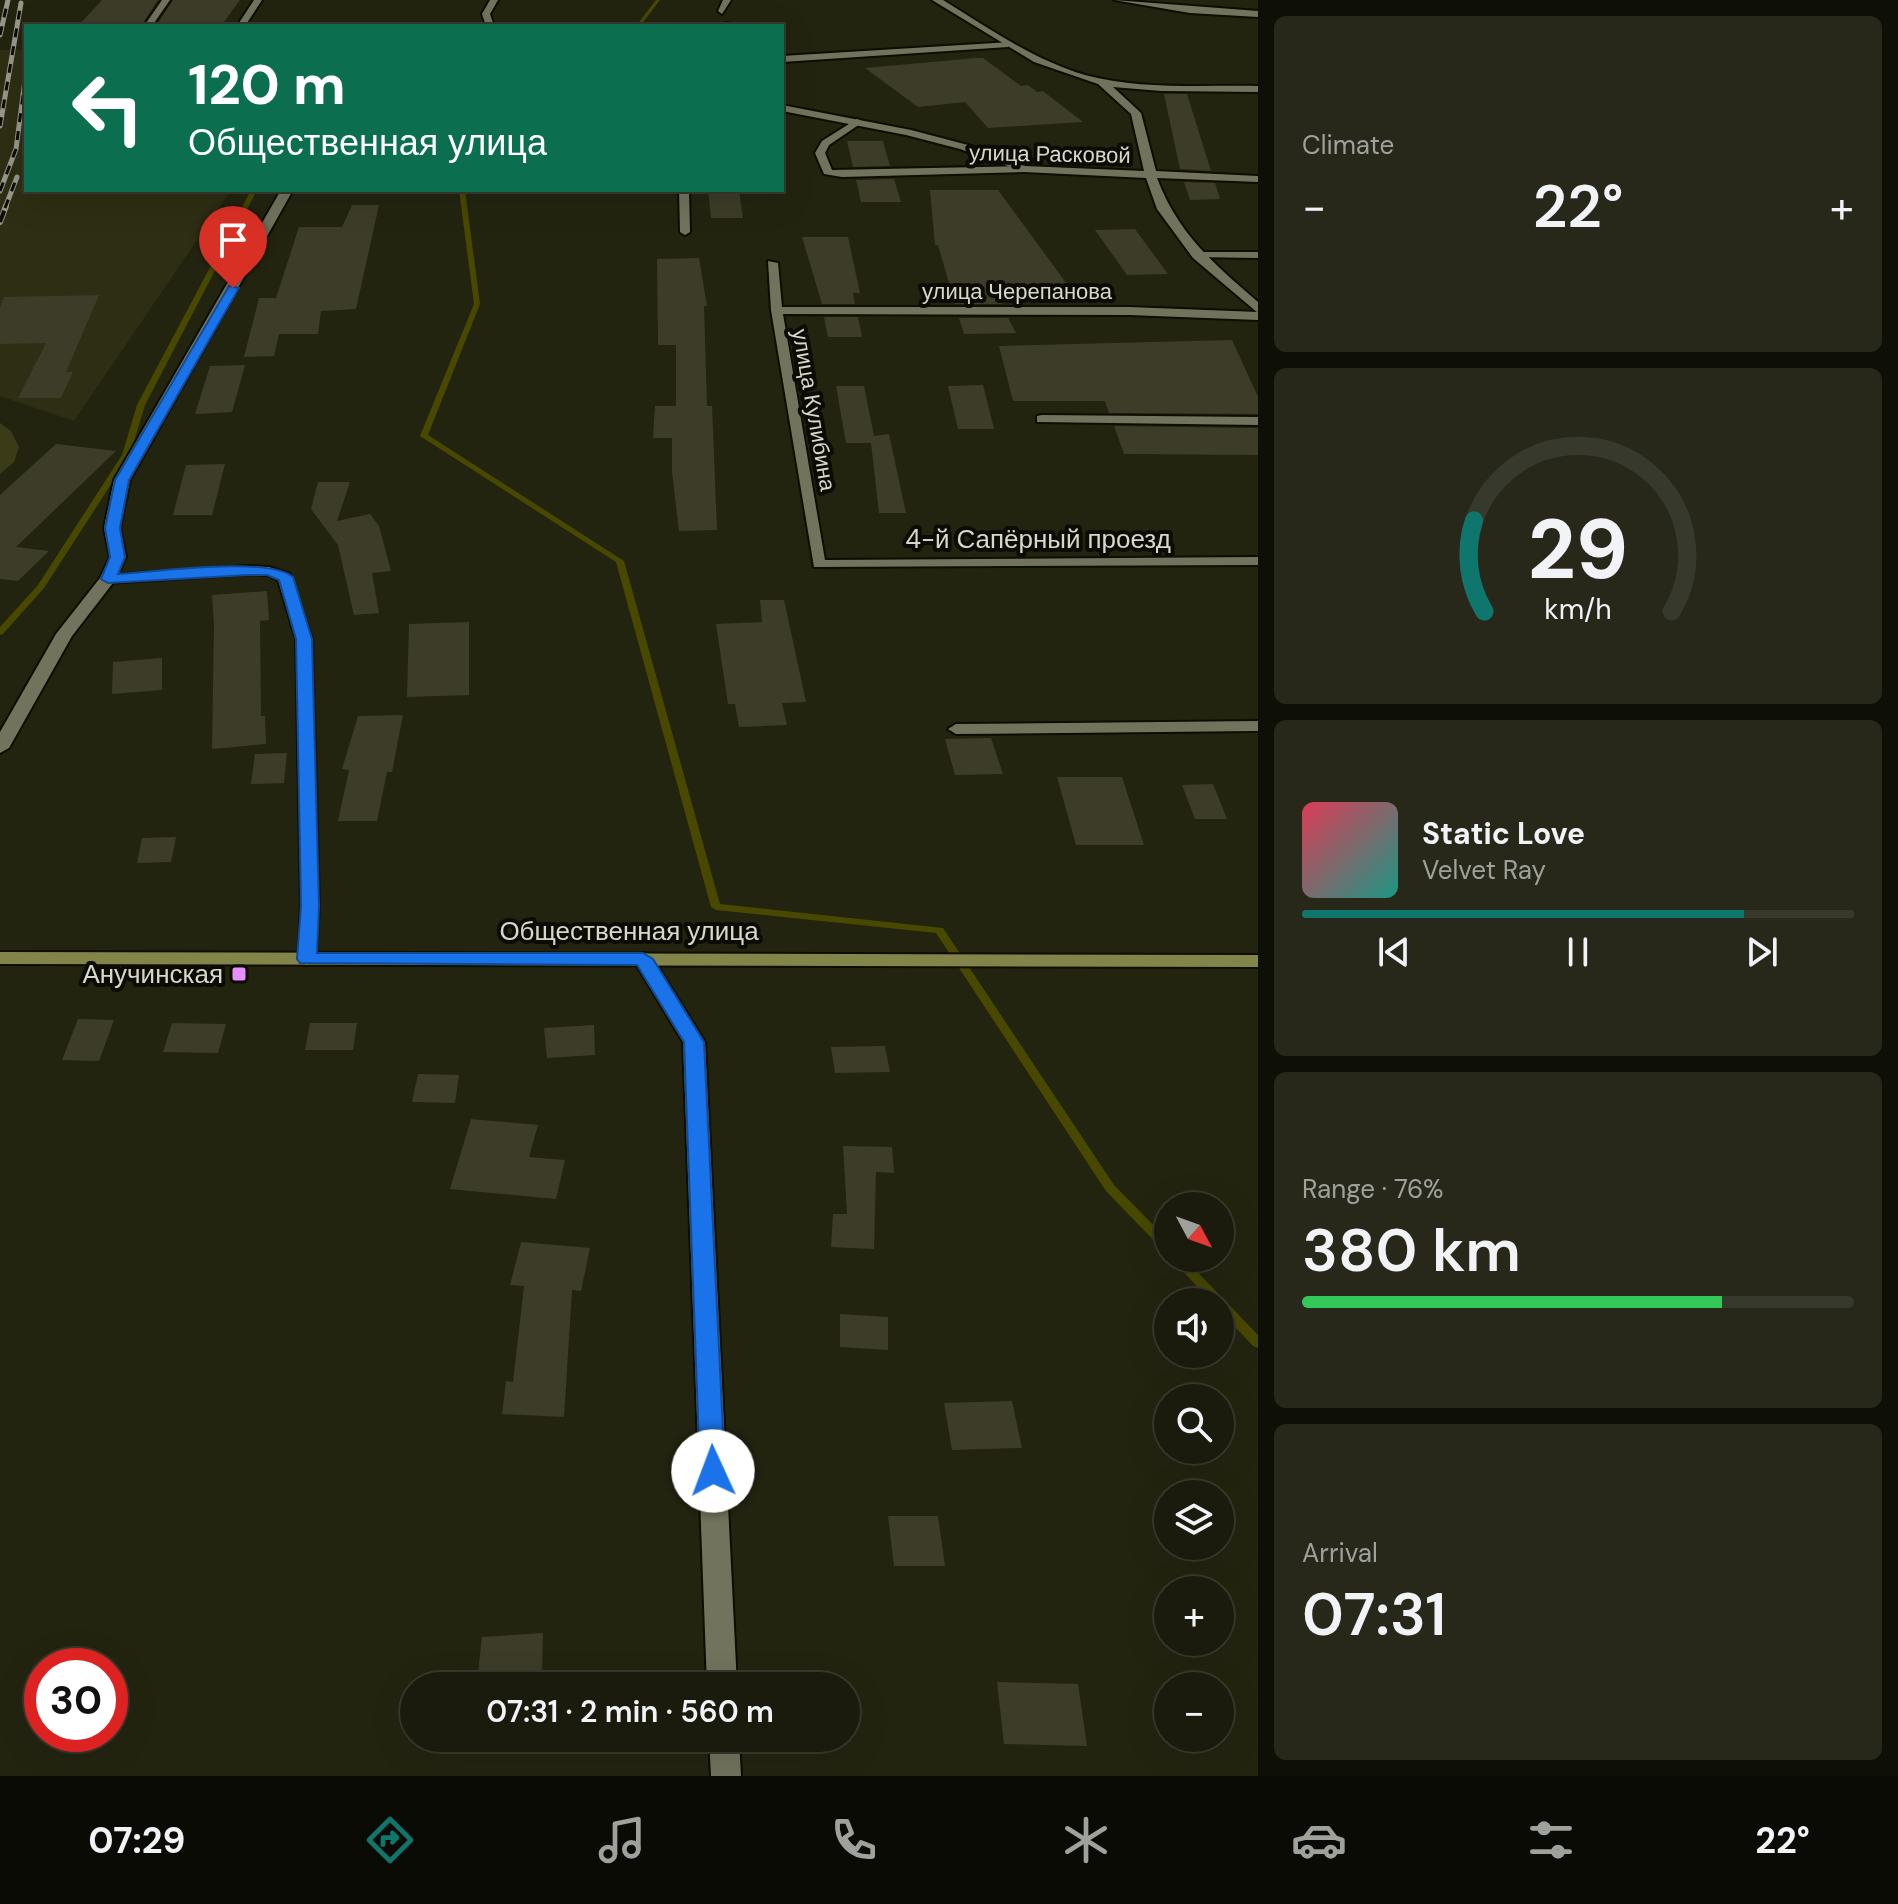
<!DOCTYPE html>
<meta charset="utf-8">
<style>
:root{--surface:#1a1b0c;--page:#27281a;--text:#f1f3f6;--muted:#9fa19d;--line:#38392d;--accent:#0f766e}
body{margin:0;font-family:"DM Sans",sans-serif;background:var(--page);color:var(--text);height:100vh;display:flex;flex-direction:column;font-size:30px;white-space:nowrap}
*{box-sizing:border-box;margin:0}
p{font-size:26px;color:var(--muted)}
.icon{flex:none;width:44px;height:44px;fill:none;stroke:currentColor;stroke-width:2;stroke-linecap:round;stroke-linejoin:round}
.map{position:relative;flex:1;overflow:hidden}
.panel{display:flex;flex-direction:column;gap:16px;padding:16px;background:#0e0f07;width:640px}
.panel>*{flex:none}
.banner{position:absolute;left:24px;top:24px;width:760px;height:168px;border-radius:0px;box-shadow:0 8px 32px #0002,0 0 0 2px var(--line);background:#0b6e4f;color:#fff;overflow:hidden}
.needle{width:52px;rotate:131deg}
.fabs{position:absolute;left:1154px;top:1192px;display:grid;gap:16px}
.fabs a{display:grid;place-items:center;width:80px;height:80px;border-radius:50%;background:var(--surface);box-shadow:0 8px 32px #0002,0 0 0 2px var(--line);font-size:40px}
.speed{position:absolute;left:24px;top:1648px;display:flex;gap:16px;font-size:40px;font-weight:700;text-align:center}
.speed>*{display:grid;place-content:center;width:104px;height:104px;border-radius:50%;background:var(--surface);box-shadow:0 8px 32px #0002,0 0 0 2px var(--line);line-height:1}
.speed .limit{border:12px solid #d22;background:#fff;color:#111}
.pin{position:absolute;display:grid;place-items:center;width:68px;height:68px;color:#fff;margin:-82px -34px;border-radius:50% 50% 50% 0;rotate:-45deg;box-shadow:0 0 8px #0007}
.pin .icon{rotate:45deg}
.me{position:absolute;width:88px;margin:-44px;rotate:358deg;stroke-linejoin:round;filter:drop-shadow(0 0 6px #0008)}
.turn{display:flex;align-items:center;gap:28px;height:168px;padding:0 32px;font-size:36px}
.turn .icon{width:104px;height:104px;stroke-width:2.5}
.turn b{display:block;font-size:56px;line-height:68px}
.big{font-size:60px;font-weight:600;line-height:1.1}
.panel .tile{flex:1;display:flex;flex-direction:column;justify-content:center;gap:12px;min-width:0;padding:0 28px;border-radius:12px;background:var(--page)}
.panel .dial{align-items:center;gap:0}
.dial svg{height:208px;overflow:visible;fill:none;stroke:var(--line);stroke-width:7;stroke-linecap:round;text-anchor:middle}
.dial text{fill:var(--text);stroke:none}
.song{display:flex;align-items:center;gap:24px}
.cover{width:96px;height:96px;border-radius:12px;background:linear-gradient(135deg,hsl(350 70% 55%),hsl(170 70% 35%))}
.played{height:8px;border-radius:4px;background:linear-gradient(90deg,var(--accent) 80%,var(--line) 80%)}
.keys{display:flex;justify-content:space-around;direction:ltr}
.heat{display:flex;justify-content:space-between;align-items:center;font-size:44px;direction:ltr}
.charge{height:12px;border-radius:6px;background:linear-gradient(90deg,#34c759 76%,var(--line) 0)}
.trip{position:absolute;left:400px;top:1672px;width:460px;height:80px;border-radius:40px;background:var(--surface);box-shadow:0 8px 32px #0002,0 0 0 2px var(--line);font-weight:600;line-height:80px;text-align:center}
.tab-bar{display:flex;height:128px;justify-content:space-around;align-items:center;background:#0a0b05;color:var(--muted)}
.tab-bar .icon{width:56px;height:56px}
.tab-bar .current{color:var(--accent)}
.tab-bar b{font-size:36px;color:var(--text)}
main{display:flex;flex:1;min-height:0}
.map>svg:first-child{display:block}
.built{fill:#2d2e13}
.green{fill:#3b3b17}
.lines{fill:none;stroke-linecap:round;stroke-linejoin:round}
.stream{fill:#484800;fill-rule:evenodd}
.building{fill:#3c3c28}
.service-casing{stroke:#0d0d00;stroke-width:4}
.minor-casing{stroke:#0d0d00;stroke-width:4}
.secondary-casing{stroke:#0d0d00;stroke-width:4}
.service{fill:#72735d;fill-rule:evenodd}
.minor{fill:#72735d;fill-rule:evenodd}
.secondary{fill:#83844a;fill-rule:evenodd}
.rail-far1-casing{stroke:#979789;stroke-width:5}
.rail-casing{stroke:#979789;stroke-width:6}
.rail-far1{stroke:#0c0c05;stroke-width:3;stroke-dasharray:9;stroke-linecap:butt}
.rail{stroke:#0c0c05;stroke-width:4;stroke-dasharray:12;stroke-linecap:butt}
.route{fill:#1a73e8;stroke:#114b97;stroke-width:2}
.poi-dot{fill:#e88eff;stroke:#0c0c05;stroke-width:3}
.labels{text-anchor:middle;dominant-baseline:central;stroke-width:8;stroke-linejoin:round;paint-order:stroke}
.far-street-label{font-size:22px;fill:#d7d7cb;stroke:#0c0c05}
.street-label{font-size:26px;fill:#d7d7cb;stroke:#0c0c05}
.poi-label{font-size:26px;fill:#d7d7cb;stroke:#0c0c05;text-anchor:end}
</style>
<main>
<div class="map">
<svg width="1258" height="1776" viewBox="0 0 1258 1776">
<rect width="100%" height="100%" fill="#232410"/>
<path class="built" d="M0,50H26V190H231L74,421L0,396Z"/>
<path class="green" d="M0,423L11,431L19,447L14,462L0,474Z"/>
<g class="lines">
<path class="stream" d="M656,0H660L640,26H636Z
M251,190H257L145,405L130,455L44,588L3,634L0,635V627L38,585L122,455L137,405Z
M459,190H465L480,304L428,435L624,561L720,904L943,928L1114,1185L1168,1240V1252L1164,1251L1106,1191L936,933L716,910L711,907L616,562L420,436L474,304Z
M1171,1258H1184L1258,1335V1348L1253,1346L1220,1311V1302H1211Z"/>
</g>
<path class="building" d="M102,0H158L141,26H78Z
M173,0H240L221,26H156Z
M976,58H983L1021,86L1028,85L1037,92L1043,91L1083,122L988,128L965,102L918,107L865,68Z
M1164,94H1187L1211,171L1180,169Z
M847,141H883L890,166L853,167Z
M894,179L901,202H861L856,180Z
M1184,182L1215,183L1220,199L1190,200Z
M708,190H739L743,218H711Z
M930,190H998L1075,295H997L1002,304H955L938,245H935Z
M352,205H379L356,309L321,311L318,334H279L274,356L244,357L259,298H276L299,227H342Z
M1135,229L1168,274L1127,275L1095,230Z
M802,237H848L860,293H853L855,304H822Z
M699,258L707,306H704L707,406H712L717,530L679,531L672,472V438H653L655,406H676V345H658L657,259Z
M99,295L66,372H73L61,398H18L46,343L0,344V308L4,297Z
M824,317H858L862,337H828Z
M959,318H1008L1016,333L964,334Z
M1232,340L1258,397V414L1109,413L1105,401H1013L999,346Z
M245,365L232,412L195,414L210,366Z
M983,385L994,429H958L948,386Z
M836,386H864L874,436L889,434L906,513H879L871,443H846Z
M1114,426L1258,428V455L1124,454Z
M56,444L116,451L16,547L49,551L18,581L0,579V495Z
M225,464L212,515H173L186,465Z
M318,482H350L337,521L370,514L379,526L391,571L372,573L379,613L354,615L338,545L311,509Z
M267,591L269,620L260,621L261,716H265L266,744L212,749L214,624L212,595Z
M760,600H784L806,702L782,703L787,725L739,727L735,704H728L716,624L762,622Z
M469,622V695L407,697L409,624Z
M162,658V690L112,694L113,662Z
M403,715L392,772H387L377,821H338L349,770L342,769L358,716Z
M991,738L1003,774L955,775L945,739Z
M287,753L284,783L251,784L255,754Z
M1057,777H1122L1144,845H1076Z
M1213,784L1227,819H1195L1182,785Z
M176,837L171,862L137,863L142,838Z
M78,1019L114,1020L99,1061L62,1060Z
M172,1023L226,1024L218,1053L163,1052Z
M310,1023H357L353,1050H305Z
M594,1025L595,1055L547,1058L544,1028Z
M885,1046L890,1072L835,1073L831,1047Z
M418,1074L459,1075L455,1103L412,1102Z
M471,1119L538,1125L529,1157L565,1160L556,1199L450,1189Z
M843,1146L892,1147L894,1173L876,1172L874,1249L831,1247L833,1214H847Z
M521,1242L590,1248L581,1291L572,1290L564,1417L502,1414L506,1381L513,1382L524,1286L510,1285Z
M840,1314L888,1317V1350L840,1347Z
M1012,1401L1022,1448L952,1450L944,1403Z
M888,1516H938L945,1566H894Z
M543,1633L542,1672L478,1673L482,1637Z
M997,1682L1078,1684L1087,1746L1004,1744Z"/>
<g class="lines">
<g class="service-casing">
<path id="service" d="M162,0H170L152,26H144Z
M254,0H262L245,26H237Z
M490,0H498L490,14L494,26H486L482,14Z
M723,0H731L722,14L718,11Z
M1114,0L1258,11V17L1190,13Z
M726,23L732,24L733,26H722Z
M1011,42L1008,47L782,62V56Z
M857,119L860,120V124L829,145L825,153L832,170L1024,166L1029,169L1024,172L842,177L824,174L815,153L822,141Z
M679,190H689L690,232L685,235L680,232Z
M1197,252H1258V258L1193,257V253Z
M768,261L778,263L782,307H1129L1258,312V320L1129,315L783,314L825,560L1258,557V565L814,567L771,310Z
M1042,415L1258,417V425L1037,422V416Z
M248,566L269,567L290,574L312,639L319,906L316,959L307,965L298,959L301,906L296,639L278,580L267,575L248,574L108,583L101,579L108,575Z
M1258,721V731L956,734L948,729L956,724Z"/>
</g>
<g class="minor-casing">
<path id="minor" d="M932,0H943C988,28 1034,60 1085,75C1141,90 1201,85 1258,86V92L1161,91L1113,87L1141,113L1156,171L1258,176V182L1157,178C1178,234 1214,264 1258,302V313L1193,258L1157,209L1146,178L1024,172L960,149L906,135L782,111V105L911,130L968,145L1025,166L1144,171L1131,114L1098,84L1034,62Z
M281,190H293L130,480L120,528L126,557L116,579L72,636L9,748L0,753V732L56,634L100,578L110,557L104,528L114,480Z
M643,953L650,954L705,1042L737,1686H707L683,1042L633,959Z
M709,1738H739L741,1776H711Z"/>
</g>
<g class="secondary-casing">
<path id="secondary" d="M0,952L1258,955V967L0,964Z"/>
</g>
<use href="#service" class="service"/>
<use href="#minor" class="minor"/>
<use href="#secondary" class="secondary"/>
<g class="rail-far1-casing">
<path id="rail-far1" d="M0,35L8,0
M0,126L21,3
M0,191L16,149L26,72
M5,208L17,177"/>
</g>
<g class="rail-casing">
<path id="rail" d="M0,222L6,206"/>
</g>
<use href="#rail-far1" class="rail-far1"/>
<use href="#rail" class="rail"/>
</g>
<path class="route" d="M229,286L239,288L129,480L120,528L125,557L118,574C154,572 269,556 293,577L312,639L319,906L317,953H643L653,959L704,1042L725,1471L721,1478L713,1481L704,1478L700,1471L684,1042L637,965L300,963L297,959L301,906L296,639L279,580L267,575H248L108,583L101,579L110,557L105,528L115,480Z"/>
<rect class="poi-dot" x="231" y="966" width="16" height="16" rx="4"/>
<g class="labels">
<g class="far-street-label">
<text transform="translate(1050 154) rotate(1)">улица Расковой</text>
<text x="1017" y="291">улица Черепанова</text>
<text transform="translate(814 410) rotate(80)">улица Кулибина</text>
</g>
<g class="street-label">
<text x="1038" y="539">4-й Сапёрный проезд</text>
<text x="629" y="931">Общественная улица</text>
</g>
<g class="poi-label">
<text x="223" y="974">Анучинская</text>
</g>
</g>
</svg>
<div class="fabs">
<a><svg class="needle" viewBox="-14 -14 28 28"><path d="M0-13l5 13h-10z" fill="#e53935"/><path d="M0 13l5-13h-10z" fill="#9fa19d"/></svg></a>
<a><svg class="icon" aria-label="sound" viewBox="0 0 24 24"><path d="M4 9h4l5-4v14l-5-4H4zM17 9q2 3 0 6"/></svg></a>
<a><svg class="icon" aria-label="search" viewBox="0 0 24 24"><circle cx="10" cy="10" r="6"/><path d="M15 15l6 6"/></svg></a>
<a><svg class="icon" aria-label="layers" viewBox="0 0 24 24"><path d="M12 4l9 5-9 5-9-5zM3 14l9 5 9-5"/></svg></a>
<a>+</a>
<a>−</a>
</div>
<div class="speed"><div class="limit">30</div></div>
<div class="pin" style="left:233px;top:288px;background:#d93025"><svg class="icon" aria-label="arrive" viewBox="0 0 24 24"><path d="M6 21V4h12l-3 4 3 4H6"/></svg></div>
<svg class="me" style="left:713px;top:1471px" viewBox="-20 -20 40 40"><circle r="19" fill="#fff"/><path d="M0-13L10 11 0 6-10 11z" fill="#1a73e8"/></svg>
<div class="trip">07:31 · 2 min · 560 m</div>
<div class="banner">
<div class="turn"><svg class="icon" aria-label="left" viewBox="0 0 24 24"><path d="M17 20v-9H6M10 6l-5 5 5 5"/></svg><div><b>120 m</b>Общественная улица</div></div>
</div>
</div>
<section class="panel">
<div class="tile"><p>Climate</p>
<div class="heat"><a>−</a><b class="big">22°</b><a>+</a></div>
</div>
<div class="tile dial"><svg viewBox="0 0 100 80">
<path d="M14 69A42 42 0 1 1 86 69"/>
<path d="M14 69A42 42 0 0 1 10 34" stroke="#0f766e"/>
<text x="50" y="56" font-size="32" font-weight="700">29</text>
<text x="50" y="72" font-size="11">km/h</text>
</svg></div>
<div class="tile">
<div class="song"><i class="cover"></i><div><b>Static Love</b><p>Velvet Ray</p></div></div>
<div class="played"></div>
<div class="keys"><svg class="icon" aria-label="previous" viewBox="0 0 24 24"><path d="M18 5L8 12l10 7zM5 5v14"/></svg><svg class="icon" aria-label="pause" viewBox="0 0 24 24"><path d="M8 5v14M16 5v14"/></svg><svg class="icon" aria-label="next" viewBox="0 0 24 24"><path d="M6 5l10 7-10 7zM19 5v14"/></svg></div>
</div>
<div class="tile"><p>Range · 76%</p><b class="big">380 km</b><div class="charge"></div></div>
<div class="tile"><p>Arrival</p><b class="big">07:31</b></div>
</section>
</main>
<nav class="tab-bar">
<b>07:29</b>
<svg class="icon current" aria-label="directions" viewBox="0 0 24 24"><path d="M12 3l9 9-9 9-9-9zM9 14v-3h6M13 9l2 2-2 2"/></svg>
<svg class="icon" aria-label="music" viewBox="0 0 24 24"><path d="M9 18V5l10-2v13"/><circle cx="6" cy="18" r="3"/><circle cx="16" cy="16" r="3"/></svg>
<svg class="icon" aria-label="phone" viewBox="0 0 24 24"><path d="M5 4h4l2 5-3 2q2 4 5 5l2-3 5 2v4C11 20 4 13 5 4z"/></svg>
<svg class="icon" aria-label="climate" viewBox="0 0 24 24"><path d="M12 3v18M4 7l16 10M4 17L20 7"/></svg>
<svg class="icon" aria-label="car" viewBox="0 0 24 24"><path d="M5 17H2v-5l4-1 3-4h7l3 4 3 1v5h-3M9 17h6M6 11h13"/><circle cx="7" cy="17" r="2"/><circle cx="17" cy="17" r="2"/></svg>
<svg class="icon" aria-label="filters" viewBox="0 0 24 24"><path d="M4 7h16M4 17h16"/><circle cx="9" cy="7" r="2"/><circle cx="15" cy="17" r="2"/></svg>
<b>22°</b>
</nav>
